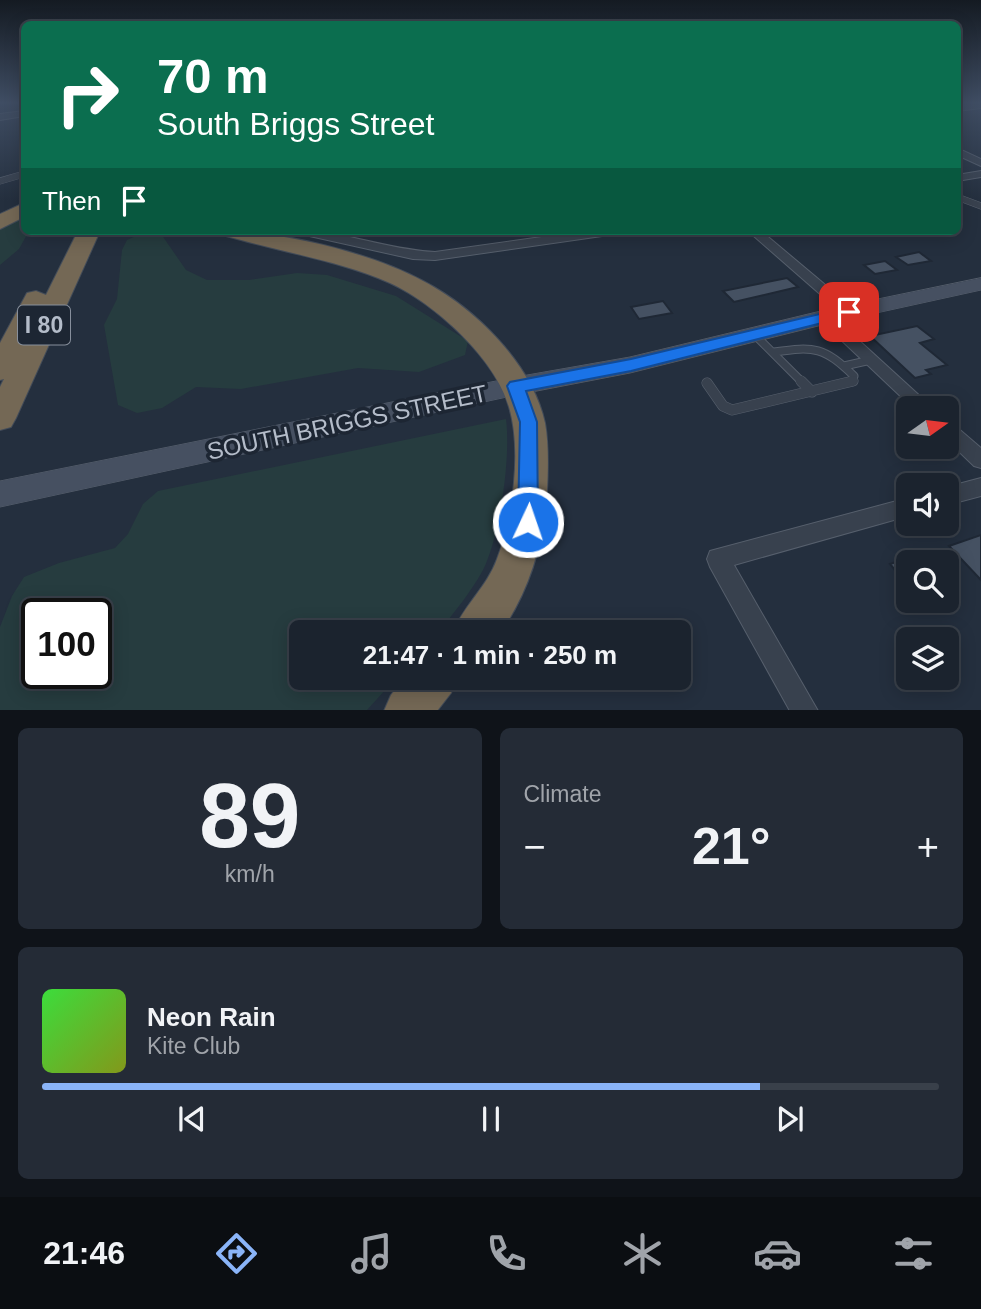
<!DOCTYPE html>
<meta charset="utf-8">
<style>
:root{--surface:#1b232e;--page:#242b36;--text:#f1f3f6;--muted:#a0a4aa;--line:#39404a;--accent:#8ab4f8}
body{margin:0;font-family:Arial,sans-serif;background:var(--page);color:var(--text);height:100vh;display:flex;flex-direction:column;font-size:26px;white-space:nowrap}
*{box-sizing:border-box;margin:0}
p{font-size:23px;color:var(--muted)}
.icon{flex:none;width:38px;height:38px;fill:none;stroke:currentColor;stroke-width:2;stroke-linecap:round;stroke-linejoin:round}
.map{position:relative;height:710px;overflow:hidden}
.panel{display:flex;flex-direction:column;gap:18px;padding:18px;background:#0f1319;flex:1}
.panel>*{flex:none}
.hud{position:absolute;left:21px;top:21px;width:940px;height:214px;border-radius:10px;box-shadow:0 4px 18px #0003,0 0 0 2px var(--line);background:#0b6e4f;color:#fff;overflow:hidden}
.needle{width:46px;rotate:76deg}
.buttons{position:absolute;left:896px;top:396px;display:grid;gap:14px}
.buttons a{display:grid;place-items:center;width:63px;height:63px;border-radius:10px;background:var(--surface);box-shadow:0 4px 18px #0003,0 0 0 2px var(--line);font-size:35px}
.speed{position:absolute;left:21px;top:598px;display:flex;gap:14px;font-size:35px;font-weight:700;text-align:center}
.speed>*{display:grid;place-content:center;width:91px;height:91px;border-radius:50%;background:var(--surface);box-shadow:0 4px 18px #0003,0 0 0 2px var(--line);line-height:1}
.speed .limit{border:4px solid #111;border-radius:10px;background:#fff;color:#111}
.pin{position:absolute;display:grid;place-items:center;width:60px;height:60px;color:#fff;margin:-30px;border-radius:14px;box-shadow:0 4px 10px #0006}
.me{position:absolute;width:77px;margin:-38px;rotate:3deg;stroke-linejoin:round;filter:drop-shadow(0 0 5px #0008)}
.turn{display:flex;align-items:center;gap:24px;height:147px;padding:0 21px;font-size:32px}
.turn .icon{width:91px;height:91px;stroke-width:2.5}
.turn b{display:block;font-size:49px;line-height:60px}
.then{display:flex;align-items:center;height:66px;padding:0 21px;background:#0003;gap:14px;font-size:26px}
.big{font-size:52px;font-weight:700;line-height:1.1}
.panel .card{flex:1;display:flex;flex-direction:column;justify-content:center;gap:10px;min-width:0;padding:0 24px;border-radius:10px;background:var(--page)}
.panel .dial{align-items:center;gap:0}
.dial b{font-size:91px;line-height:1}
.song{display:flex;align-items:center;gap:21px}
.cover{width:84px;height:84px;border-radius:10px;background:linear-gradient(135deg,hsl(120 70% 55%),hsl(70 70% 35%))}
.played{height:7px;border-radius:4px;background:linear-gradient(90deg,var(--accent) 80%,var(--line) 80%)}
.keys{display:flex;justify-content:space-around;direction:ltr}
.heat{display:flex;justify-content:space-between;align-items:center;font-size:38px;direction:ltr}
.panel .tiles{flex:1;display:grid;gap:18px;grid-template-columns:1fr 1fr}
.card:last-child{grid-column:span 2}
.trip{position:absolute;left:289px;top:620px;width:402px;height:70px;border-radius:10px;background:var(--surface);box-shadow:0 4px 18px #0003,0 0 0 2px var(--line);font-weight:700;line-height:70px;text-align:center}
.dock{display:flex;height:112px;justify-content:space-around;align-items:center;background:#0b0e12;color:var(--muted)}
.dock .icon{width:49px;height:49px}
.dock .active{color:var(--accent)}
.dock b{font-size:32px;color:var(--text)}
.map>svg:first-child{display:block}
.green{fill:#263c3f;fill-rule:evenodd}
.building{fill:#455162;stroke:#1f2835;stroke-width:2}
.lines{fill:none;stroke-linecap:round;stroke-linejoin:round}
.lane-far3-casing{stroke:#565f6c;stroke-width:5}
.lane-far2-casing{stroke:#565f6c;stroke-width:7}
.lane-far1-casing{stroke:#565f6c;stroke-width:9}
.lane-casing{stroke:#565f6c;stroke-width:11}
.street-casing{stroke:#565f6c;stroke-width:2}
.secondary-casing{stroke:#565f6c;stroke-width:1}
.highway-casing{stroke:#434c59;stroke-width:2}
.lane-far3{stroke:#38414e;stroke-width:4.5}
.lane-far2{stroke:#38414e;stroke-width:6}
.lane-far1{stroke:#38414e;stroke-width:7}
.lane{stroke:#38414e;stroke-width:10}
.street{fill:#38414e;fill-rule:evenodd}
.secondary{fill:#465061;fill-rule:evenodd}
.highway{fill:#746855;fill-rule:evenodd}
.route{fill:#1a73e8;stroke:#114b97;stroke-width:2}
.labels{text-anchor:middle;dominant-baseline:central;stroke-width:7;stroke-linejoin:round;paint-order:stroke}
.shield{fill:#1d2633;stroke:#878f9c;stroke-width:2}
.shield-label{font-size:23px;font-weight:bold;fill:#b4bcc9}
.street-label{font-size:24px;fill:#b4bcc9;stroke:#1d2633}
</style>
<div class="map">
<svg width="981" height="711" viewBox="0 0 981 711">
<rect width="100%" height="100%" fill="#242f3e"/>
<path class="green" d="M24,216V231H29L19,249L0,265V224Z
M147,231H159L186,270L207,280H249L297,273L327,275L396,296L468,341L465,355L419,372L358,368L241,389L196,387L162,408L137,413L118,405L104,325L117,299L122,250L127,240Z
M506,419C511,457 500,536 483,570C471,592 454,613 438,632H301V677H397L367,710H0V627L12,596L24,577L59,563L115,548L128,534L143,504L158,491ZM37,614H96V674H37Z"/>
<path class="building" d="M919,252L931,261L908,265L896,257Z
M885,261L897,270L875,274L864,265Z
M787,278L798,287L734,302L723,291Z
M663,301L672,313L639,319L631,307Z
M917,326L934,339L920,343L947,365L926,370L931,374L915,378L870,336Z
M981,535V580L949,546Z
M908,558V586L890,564Z"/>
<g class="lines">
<g class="lane-far3-casing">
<path id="lane-far3" d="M20,175L24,174"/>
</g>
<g class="lane-far2-casing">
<path id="lane-far2" d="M0,181L24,174
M957,197L981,206"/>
</g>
<g class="lane-far1-casing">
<path id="lane-far1" d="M756,336L802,382
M774,352C815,346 824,347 854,376L852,382
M844,366L871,360"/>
</g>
<g class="lane-casing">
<path id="lane" d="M801,381L812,392
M707,383L723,406L732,410L853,381"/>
</g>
<g class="street-casing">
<path id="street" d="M981,102V108L957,111V105Z
M24,111V116L0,120V114Z
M957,148L981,159V166L957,155Z
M981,171V177L957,181V175Z
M299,231C345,231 389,250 435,252L584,231H615L609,235L435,260L413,259L305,235Z
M748,231H761L854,309L856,312L854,315H844Z
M825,312L830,314L933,408H913L820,320L818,317Z
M947,422L953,424L981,448V468L974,466L947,440Z
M981,478V496L947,505V487Z
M908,498V516L734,565L818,711H790L710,567L707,559L710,551Z"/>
</g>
<g class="secondary-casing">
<path id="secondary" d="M981,278V290L826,324L630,373L516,395L0,507V481L516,377L630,357L825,310Z"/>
</g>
<g class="highway-casing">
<path id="highway" d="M24,203V217L0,229V214Z
M78,231H100L16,418L11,427L0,430V387L4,379L0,380V343L27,293L36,291L46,295Z
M223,231C281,231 372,253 423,281C475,308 532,364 545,423C549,445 548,470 547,492C544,542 529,591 501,632H453C464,605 487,587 497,559C513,518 522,450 509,407C495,358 435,304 390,283C343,262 291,254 241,240L226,236Z
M405,677H457L451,693L437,711H384L391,695Z"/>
</g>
<use href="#lane-far3" class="lane-far3"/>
<use href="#lane-far2" class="lane-far2"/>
<use href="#lane-far1" class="lane-far1"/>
<use href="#lane" class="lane"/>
<use href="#street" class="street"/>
<use href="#secondary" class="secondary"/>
<use href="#highway" class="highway"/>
</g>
<linearGradient id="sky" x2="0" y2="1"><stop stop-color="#141a22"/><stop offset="0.51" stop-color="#3f4d63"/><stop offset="1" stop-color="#3f4d63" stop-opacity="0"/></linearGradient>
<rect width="981" height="201" fill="url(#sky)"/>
<path class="route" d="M849,307L856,312L854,315L631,371L526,391L537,422L538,522L535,529L528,532L521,529L518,522L520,422L507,386L510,382L631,359Z"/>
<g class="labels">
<rect class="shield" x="18" y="305.5" width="52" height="39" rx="5"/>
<g class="shield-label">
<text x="44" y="325">I 80</text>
</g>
<g class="street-label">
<text transform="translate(347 422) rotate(-12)">SOUTH BRIGGS STREET</text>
</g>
</g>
</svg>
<div class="buttons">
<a><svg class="needle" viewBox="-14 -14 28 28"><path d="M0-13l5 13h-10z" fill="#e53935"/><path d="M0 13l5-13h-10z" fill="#a0a4aa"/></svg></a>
<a><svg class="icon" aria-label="sound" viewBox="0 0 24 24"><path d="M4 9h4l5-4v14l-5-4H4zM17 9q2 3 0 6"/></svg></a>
<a><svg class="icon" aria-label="search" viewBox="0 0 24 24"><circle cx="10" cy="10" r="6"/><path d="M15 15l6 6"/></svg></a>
<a><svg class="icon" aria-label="layers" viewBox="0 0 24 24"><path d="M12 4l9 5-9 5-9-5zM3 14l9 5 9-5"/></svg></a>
</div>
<div class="speed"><div class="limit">100</div></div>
<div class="pin" style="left:849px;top:312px;background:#d93025"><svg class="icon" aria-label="arrive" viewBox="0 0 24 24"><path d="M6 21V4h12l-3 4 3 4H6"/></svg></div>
<svg class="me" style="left:528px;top:522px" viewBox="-20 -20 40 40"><circle r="17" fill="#1a73e8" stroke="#fff" stroke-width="3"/><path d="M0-11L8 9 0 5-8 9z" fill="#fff"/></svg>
<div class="trip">21:47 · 1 min · 250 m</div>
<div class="hud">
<div class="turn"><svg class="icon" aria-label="right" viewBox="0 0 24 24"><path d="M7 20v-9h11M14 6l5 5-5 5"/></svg><div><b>70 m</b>South Briggs Street</div></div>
<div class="then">Then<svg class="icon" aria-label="arrive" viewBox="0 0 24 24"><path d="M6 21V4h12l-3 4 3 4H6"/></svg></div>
</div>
</div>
<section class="panel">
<div class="tiles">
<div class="card dial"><b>89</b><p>km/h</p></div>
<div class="card"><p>Climate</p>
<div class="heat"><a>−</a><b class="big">21°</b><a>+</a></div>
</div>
<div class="card">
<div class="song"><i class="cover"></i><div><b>Neon Rain</b><p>Kite Club</p></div></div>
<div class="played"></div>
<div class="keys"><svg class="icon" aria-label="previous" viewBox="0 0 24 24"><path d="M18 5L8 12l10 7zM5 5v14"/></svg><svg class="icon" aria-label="pause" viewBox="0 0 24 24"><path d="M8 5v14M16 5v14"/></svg><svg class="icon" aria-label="next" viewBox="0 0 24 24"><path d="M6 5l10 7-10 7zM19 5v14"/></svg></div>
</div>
</div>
</section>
<nav class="dock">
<b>21:46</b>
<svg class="icon active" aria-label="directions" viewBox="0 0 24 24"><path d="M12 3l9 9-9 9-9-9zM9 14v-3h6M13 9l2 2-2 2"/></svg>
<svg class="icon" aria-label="music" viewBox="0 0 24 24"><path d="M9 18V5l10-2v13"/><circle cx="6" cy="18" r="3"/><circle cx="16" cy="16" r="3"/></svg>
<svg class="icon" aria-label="phone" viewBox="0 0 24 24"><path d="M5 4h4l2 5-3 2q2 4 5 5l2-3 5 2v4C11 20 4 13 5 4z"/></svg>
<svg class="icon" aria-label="climate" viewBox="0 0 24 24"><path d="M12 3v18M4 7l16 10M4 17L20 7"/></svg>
<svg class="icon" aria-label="car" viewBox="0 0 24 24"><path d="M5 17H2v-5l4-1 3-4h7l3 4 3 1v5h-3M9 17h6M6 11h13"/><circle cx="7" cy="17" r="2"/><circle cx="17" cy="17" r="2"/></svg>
<svg class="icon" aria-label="filters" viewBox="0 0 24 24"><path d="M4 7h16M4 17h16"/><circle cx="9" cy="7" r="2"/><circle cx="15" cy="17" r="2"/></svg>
</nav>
